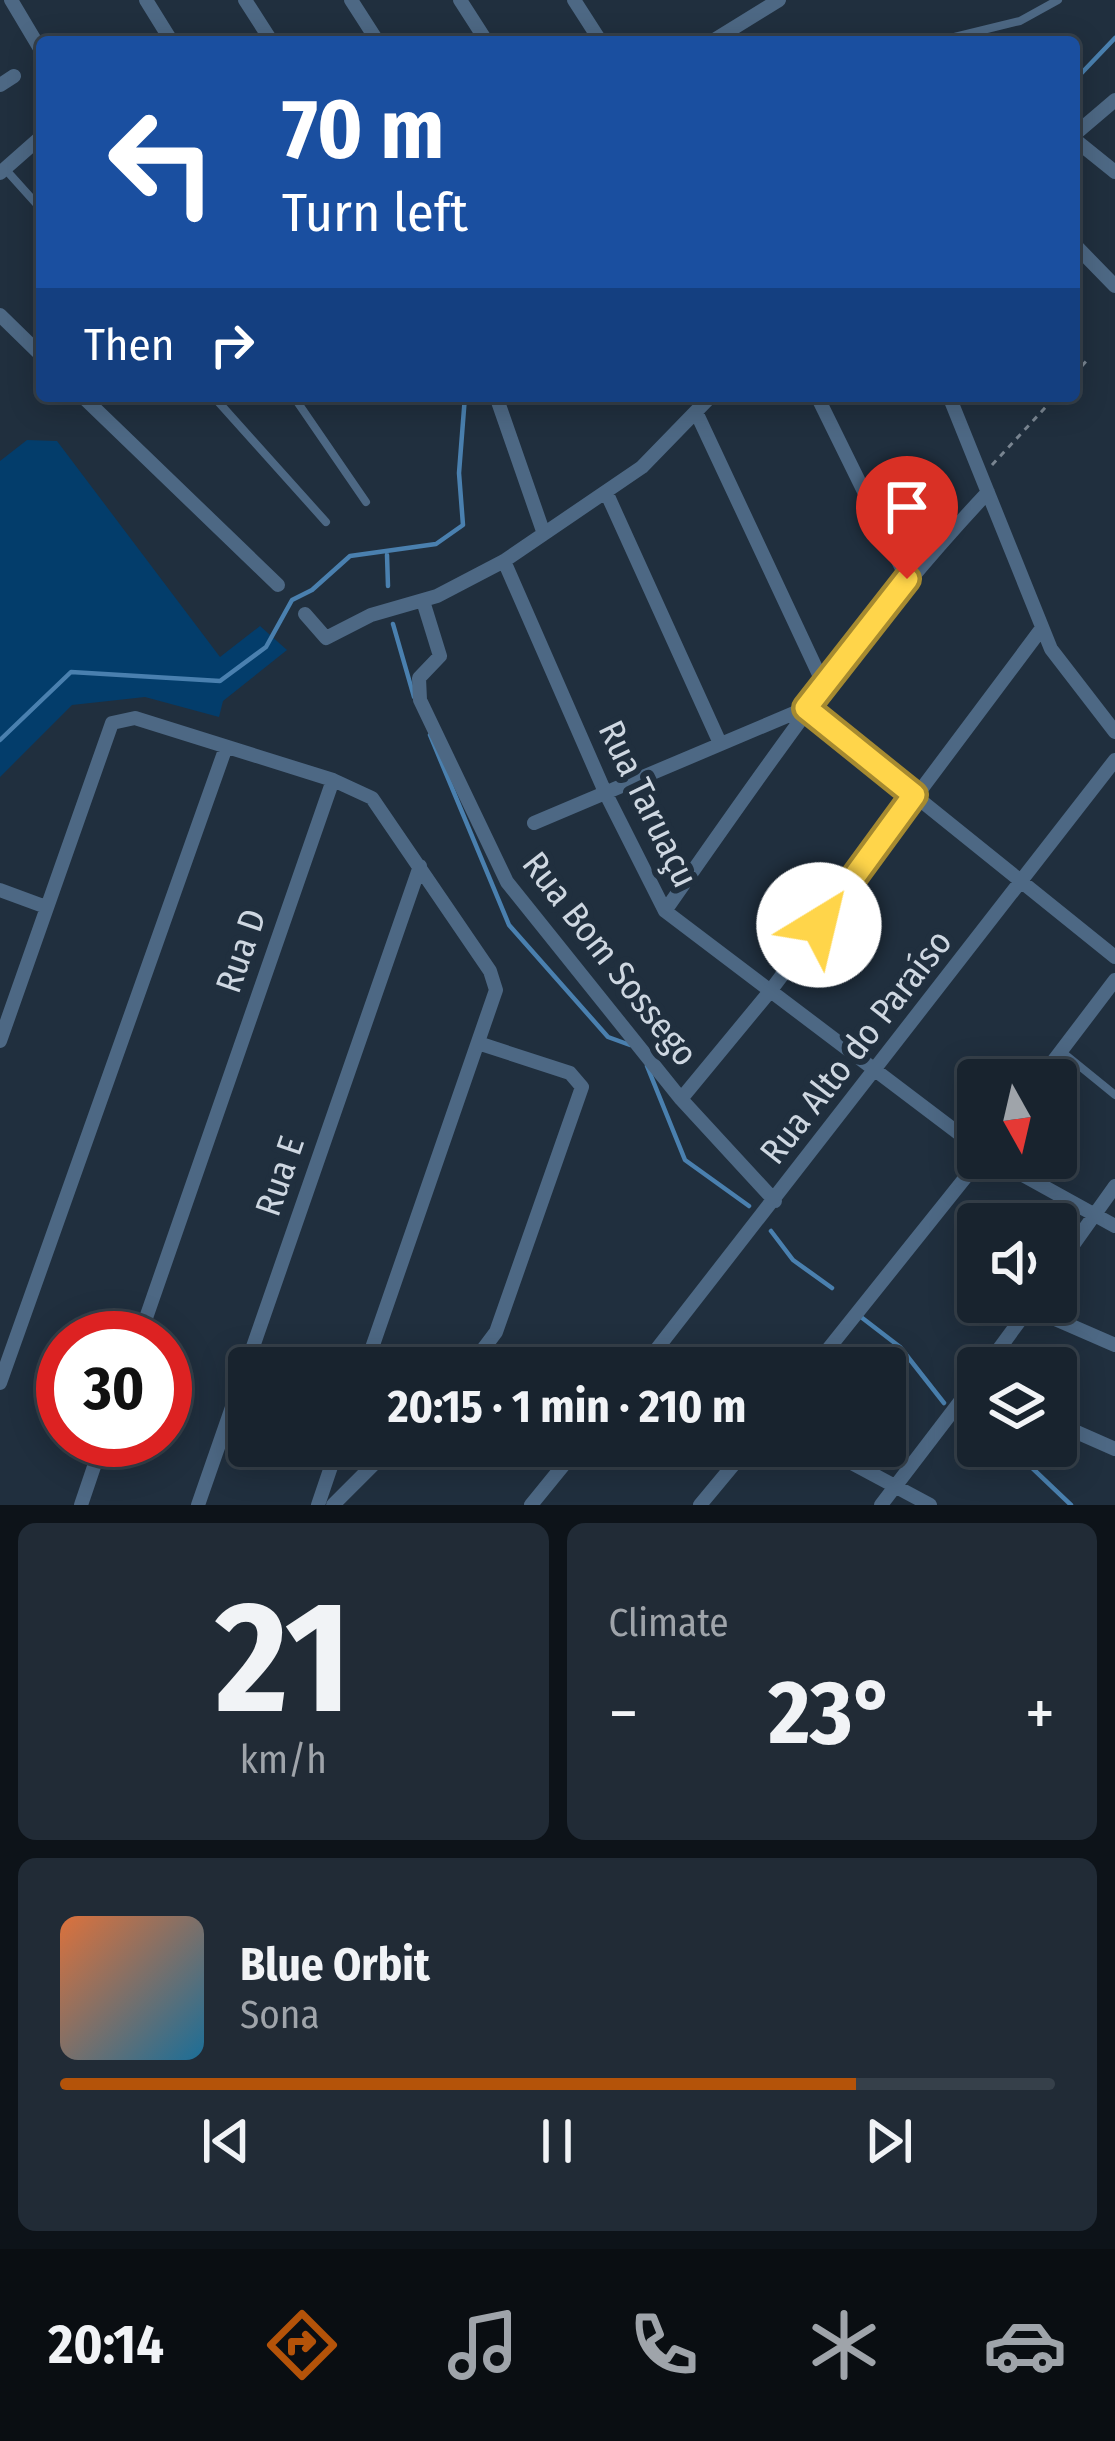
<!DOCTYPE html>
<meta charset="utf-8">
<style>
:root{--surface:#18232e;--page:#212b36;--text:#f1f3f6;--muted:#9fa4aa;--line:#36404a;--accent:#b45309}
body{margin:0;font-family:"Fira Sans Condensed",sans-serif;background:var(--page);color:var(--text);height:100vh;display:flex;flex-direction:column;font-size:45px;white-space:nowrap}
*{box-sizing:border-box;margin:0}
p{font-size:39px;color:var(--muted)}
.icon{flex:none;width:66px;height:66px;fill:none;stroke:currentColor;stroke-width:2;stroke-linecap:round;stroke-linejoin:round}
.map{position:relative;height:1505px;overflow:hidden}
.sheet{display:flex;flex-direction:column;gap:18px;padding:18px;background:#0d1319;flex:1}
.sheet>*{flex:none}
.top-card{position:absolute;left:36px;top:36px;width:1044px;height:366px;border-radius:12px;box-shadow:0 6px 30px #0003,0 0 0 3px var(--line);background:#1a4fa0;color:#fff;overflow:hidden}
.needle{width:78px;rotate:172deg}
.tools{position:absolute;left:957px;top:1059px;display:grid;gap:24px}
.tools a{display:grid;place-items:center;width:120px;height:120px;border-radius:12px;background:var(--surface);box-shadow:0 6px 30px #0003,0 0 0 3px var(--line);font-size:60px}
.speed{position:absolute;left:36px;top:1311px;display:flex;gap:24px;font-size:60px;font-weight:700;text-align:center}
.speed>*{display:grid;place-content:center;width:156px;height:156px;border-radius:50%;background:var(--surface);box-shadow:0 6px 30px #0003,0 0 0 3px var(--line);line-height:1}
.speed .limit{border:18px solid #d22;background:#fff;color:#111}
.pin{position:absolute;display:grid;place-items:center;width:102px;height:102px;color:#fff;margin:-123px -51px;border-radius:50% 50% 50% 0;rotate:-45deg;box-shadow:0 0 12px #0007}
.pin .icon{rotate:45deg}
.me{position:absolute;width:132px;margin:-66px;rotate:36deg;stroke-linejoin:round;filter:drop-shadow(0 0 9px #0008)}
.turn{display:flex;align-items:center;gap:42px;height:252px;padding:0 48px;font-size:54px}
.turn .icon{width:156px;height:156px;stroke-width:2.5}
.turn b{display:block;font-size:84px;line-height:102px}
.then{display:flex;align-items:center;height:114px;padding:0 48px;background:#0003;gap:24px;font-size:45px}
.big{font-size:90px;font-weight:700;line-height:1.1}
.sheet .card{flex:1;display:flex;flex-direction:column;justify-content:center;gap:18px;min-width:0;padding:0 42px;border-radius:18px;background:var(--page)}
.sheet .dial{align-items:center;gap:0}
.dial b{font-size:156px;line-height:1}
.song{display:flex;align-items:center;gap:36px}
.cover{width:144px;height:144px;border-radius:18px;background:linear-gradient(135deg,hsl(20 70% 55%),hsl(200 70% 35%))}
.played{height:12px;border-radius:6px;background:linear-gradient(90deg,var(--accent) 80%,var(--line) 80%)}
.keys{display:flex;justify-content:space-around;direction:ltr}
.heat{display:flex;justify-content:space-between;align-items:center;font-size:66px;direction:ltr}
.sheet .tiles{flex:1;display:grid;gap:18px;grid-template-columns:1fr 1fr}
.card:last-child{grid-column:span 2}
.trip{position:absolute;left:228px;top:1347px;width:678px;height:120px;border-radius:12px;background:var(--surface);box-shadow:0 6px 30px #0003,0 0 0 3px var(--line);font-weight:700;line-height:120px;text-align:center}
.tab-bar{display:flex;height:192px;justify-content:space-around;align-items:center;background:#0a0e12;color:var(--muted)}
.tab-bar .icon{width:84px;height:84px}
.tab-bar .current{color:var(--accent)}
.tab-bar b{font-size:54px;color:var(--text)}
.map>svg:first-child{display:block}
.grass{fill:#033d6b}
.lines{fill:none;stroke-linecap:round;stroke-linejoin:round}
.stream{stroke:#4a80af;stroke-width:4.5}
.path{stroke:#798591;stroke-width:3;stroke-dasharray:6 6;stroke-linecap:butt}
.lane{stroke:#4d6884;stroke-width:8}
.street{stroke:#4d6884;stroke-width:14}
.route-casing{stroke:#a68a30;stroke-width:30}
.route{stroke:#ffd54a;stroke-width:21}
.labels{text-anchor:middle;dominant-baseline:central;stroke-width:12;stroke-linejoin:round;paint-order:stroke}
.street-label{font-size:36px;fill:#ced7e1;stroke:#202f3e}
</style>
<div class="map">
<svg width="1115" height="1505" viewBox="0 0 1115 1505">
<rect width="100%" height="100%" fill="#202f3e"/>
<path class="grass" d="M27,440L57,441L220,657L260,626L287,650L223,701L219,717L145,697L72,705L0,777V461Z"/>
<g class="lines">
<path class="stream" d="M1074,81L1115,38
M387,555L388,586
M393,624L414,697
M430,735L509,925L608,1037L630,1045
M0,740L71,672L220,681L266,647L292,600L312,590L350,556L436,544L463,525L459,473L465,396
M647,1066L685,1160L749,1206
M771,1231L793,1260L832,1288
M861,1317L900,1347L944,1403
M968,1411L978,1420
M1009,1446L1071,1505"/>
<path class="path" d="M1074,375L1088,359
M992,465L1056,396"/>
<path class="lane" d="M813,42L836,37L861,42
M934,42L1020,21L1058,0
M6,170L42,210
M213,396L326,522
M296,400L366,502
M1061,1051L1115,1095"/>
<path class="street" d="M11,0L42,52
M146,0L172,42
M245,0L272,42
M351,0L378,42
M460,0L487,42
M574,0L601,42
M711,42L779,0
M0,85L14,76
M1074,135L1115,100
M1074,139L1115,172
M0,173L42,136
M1074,244L1115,286
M0,315L42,356
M82,396L278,585
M293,396H305
M496,396L544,534
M817,396L907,579
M949,396L1051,649L1115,732
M697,414L823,683
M607,494L719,741
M504,561L605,792L665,911L978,1148
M423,601L440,656L419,678L420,700L507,882L681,1099L775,1201
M305,614L326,638L371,615L437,596L504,561L642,467L711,396
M806,708L1115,957
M333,780L372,798L490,971L496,990L365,1368
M534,823L806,708
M0,890L46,907
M665,911C769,762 863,625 988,492
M0,1041L112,723L135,718L333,780L139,1338
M1039,1080L1115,980
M681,1099L771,990L1042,628
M992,1158L1115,1226
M1056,1269L1115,1186
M1030,1308L1115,1345
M469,1368L496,1332L582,1087L570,1073L478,1043
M642,1368L1115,760
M813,1368L981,1158
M985,1368L1032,1304
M0,1383L226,747
M1056,1423L1115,1449
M820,1446L930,1505
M81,1505L103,1440
M198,1505L420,866
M318,1505L338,1446
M333,1505L392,1446
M531,1505L579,1446
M700,1505L749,1446
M881,1505L978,1378"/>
</g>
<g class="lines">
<g class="route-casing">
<path id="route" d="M819,925L914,795L806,708L907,579"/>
</g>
<use href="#route" class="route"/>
</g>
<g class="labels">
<g class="street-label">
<text transform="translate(648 804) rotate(64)">Rua Taruaçu</text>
<text transform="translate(241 951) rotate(-71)">Rua D</text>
<text transform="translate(610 959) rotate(52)">Rua Bom Sossego</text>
<text transform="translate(856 1047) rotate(-52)">Rua Alto do Paraíso</text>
<text transform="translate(280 1176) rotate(-71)">Rua E</text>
</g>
</g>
</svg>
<div class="tools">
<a><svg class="needle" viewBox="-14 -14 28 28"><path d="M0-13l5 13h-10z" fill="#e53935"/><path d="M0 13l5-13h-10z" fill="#9fa4aa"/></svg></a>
<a><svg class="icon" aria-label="sound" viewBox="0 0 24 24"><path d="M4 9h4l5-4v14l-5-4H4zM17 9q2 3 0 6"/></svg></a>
<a><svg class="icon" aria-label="layers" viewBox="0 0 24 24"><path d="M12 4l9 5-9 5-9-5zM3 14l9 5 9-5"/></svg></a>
</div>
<div class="speed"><div class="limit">30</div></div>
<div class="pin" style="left:907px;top:579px;background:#d93025"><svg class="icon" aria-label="arrive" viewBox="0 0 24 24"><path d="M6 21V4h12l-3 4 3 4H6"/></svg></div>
<svg class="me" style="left:819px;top:925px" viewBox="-20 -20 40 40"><circle r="19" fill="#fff"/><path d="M0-13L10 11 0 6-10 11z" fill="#ffd54a"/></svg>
<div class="trip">20:15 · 1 min · 210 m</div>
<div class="top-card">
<div class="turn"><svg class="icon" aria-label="left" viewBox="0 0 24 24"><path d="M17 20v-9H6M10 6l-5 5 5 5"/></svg><div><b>70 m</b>Turn left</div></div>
<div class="then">Then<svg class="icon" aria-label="right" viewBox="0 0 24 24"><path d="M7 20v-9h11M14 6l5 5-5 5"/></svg></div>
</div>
</div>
<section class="sheet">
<div class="tiles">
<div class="card dial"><b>21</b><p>km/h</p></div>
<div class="card"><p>Climate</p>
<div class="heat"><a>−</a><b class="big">23°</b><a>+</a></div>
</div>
<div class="card">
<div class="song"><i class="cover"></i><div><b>Blue Orbit</b><p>Sona</p></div></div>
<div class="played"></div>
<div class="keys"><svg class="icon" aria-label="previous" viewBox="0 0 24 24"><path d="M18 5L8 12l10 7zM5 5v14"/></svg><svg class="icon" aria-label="pause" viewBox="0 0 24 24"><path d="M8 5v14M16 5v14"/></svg><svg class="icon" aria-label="next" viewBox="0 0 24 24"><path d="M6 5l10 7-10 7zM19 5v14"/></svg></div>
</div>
</div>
</section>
<nav class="tab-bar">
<b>20:14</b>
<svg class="icon current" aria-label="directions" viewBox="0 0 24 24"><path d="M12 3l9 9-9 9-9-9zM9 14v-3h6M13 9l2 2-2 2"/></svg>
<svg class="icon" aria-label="music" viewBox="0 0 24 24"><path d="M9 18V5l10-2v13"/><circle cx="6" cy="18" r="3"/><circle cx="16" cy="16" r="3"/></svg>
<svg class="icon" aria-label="phone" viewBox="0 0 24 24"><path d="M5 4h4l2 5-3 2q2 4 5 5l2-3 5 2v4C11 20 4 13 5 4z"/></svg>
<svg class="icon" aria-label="climate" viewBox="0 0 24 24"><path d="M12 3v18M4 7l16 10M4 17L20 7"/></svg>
<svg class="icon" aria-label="car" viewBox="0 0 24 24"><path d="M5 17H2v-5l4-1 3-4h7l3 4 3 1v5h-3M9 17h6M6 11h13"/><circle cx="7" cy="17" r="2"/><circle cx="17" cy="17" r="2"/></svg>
</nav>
